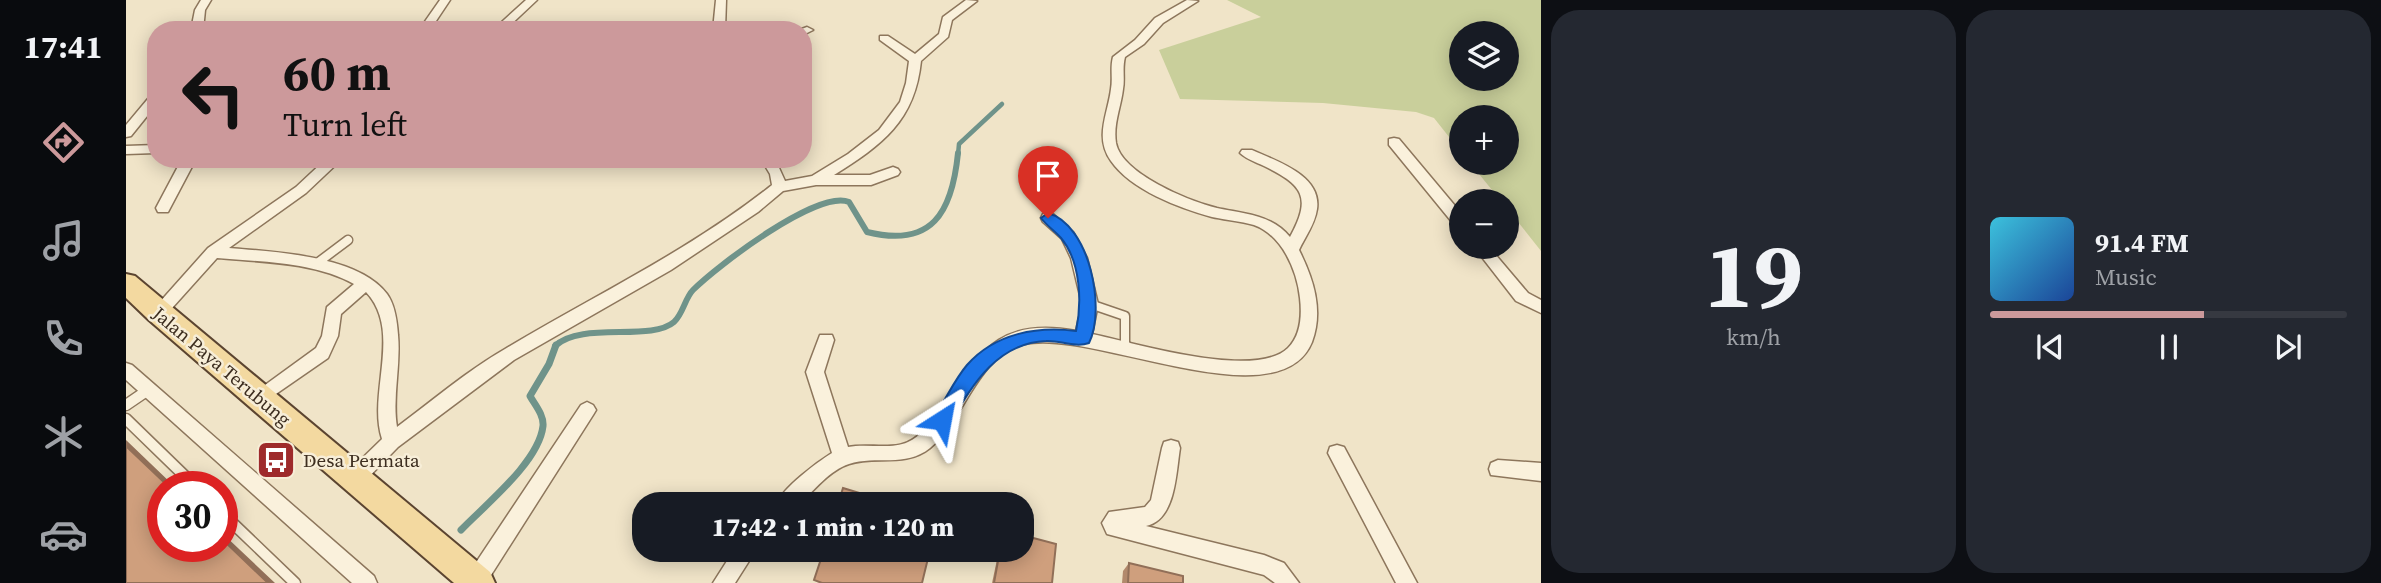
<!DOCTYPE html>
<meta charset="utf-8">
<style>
:root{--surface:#171b24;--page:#242831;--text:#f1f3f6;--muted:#9ea1a6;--line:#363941;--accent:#cc999b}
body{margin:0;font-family:"Source Serif 4",serif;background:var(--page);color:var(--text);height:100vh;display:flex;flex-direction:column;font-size:26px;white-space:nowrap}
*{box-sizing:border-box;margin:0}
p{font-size:23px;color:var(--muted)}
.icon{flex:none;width:38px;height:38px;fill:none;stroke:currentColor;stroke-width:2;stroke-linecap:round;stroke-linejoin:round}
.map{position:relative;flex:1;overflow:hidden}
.side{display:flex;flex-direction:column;gap:10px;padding:10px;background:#0d0f14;width:840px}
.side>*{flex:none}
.banner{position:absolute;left:21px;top:21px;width:665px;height:147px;border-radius:28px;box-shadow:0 4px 18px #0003;background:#cc999b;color:#111;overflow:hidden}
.buttons{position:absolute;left:1323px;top:21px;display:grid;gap:14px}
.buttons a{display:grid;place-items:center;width:70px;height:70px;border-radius:50%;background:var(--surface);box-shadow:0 4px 18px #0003;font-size:35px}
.speed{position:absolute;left:21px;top:471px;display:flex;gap:14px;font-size:35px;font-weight:700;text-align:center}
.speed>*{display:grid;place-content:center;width:91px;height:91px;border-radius:50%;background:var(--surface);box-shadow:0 4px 18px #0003;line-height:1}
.speed .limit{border:10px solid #d22;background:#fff;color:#111}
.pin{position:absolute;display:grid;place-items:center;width:60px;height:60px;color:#fff;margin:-72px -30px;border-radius:50% 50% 50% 0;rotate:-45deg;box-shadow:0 0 7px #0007}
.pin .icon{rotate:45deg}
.me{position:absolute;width:77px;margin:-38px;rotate:34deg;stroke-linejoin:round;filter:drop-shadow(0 0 5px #0008)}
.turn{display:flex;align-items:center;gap:24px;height:147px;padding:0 21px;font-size:32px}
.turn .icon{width:91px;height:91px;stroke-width:2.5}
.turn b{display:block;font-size:49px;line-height:60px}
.side .widget{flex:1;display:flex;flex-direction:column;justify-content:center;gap:10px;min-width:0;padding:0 24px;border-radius:28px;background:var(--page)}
.side .dial{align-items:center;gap:0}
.dial b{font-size:91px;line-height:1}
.song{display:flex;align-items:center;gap:21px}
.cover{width:84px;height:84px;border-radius:10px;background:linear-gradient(135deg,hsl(190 70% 55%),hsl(220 70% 35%))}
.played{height:7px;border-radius:4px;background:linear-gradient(90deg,var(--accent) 60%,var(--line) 60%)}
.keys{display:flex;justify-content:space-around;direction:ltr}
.side .tiles{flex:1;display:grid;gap:10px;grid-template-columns:repeat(2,1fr)}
.trip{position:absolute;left:506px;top:492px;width:402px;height:70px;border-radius:28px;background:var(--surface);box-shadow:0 4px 18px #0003;font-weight:800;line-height:70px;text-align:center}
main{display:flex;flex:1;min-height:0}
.dock{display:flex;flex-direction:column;width:126px;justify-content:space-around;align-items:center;background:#090b0e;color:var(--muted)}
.dock .icon{width:49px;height:49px}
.dock .current{color:var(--accent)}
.dock b{font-size:32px;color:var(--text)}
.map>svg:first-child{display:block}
.green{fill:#c9cf9b;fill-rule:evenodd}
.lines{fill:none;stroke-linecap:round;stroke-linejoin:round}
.stream-far2{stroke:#6f938a;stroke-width:4.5}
.stream-far1{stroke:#6f938a;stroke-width:6}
.stream{stroke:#6f938a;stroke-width:7}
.lane-far1-casing{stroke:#8d765c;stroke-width:11}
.lane-casing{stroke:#8d765c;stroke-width:13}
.street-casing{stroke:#8d765c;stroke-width:3}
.primary-casing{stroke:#5b4430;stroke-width:4}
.lane-far1{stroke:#faf1dc;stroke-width:8}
.lane{stroke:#faf1dc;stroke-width:10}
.street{fill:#faf1dc;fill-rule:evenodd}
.primary{fill:#f3d9a0;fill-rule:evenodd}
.wall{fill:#b2896c}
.shaded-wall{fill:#916f58}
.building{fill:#cf9f7d;stroke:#916f58;stroke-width:2}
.route{fill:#1a73e8;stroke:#114b97;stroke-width:2}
.labels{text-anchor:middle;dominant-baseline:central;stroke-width:5;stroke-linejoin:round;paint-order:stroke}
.street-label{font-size:19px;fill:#3d2e20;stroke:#f7eed8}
.poi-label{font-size:19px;fill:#3d2e20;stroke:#f7eed8;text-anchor:start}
</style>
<main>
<nav class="dock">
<b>17:41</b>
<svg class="icon current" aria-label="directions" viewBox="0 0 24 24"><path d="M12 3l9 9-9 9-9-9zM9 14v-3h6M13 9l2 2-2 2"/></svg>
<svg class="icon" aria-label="music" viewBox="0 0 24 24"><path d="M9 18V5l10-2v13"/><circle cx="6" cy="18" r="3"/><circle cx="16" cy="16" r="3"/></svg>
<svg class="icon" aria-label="phone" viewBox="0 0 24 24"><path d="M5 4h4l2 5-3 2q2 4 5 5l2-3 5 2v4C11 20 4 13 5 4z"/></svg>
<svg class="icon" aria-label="climate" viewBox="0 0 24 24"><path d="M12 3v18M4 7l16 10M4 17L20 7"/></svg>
<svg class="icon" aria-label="car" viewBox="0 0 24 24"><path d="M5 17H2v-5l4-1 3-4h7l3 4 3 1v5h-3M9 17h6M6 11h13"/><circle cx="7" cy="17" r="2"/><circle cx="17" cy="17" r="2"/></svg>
</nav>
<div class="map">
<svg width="1415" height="583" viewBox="0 0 1415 583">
<rect width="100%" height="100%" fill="#f0e4c8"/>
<path class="green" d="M1101,0H1415V251L1381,208V201H1375L1344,163H1381V117H1335V152L1308,118L1290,112L1197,103L1054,99L1033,50L1135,17ZM1335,33H1381V79H1335Z"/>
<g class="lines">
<path class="stream-far2" d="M832,155L833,144L876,104"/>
<path class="stream-far1" d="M429,346C455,321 525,342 548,322C557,314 559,298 567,290C591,266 692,189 723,202L741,232C806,248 826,213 832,153"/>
<path class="stream" d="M335,530C359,505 413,462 417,426C418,415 409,405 404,396L423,364L430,345"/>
<g class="lane-far1-casing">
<path id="lane-far1" d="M190,264L222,240
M964,304L999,316V346"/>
</g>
<g class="lane-casing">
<path id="lane" d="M999,348V345
M0,405L22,390
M0,419L69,486
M96,513L169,583"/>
</g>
<g class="street-casing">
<path id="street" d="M75,0H85L79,10L77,30H65L69,10Z
M314,0H324L304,30H293Z
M400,0H411L379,30H367Z
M590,0H600L599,30H587Z
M840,0L851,1L826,20L822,37L795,61C789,121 756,145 708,175H744L767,167L772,169L774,172L772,175L745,185H690L657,191L632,212L545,270L388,360L272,447L236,484L229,487L222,484L220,478L222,472L256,439C241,393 277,331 240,292L215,314L212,336L202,358L134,405L128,403L125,398L128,393L190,348L196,336L201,307L228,284C188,262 135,262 91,258L38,317H26L24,313L82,248L170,187L200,159H216L180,193L103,248C147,252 232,255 261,294C269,305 271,321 272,335C275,366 266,397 271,427C306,401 341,371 379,349C469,295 563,251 646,185L644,174L635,159H649L659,181L686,176L722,154L753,130L774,102L780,83L783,61L754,40V36H762L789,54L813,34L817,17Z
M1061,0L1072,1L1037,23L1018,44L999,57C996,68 999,79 997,89C995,107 987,124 990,143C996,174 1063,201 1091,208C1118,214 1145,214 1164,237C1186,197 1177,185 1138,166C1130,162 1120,159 1114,153L1116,150H1126C1150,161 1196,175 1191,209C1189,224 1179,237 1173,250C1187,278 1198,310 1186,342C1153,423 964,328 899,344C850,356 840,418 804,448C779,468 750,455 723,464C704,470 687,491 674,504H650C658,487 690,463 706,453L680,372L694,335H706L708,340L698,372L722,447C741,443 764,450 782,442C794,437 805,423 813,412C853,356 869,316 950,331L956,304L945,258L936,239L917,222L915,218L917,214H927L947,232L961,258L972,304L966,334C1009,343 1129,380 1162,348C1175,335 1176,316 1174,298C1171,270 1156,235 1128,225C1114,221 1100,220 1086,217C1053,208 1005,190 985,161C968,137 982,114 985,89C987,78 984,68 987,57L1009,40L1029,18Z
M681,27L687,30L677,35V30H673Z
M30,93V105L5,136L0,137V125L26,94Z
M1268,138L1273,139L1335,213V228L1330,227L1263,145V139Z
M30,145V153L0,154V146Z
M56,159H70L42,212H32L30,208Z
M1348,247H1363L1402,293L1415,300V313L1390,301Z
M0,363L6,365L248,576L251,583H226L0,380Z
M461,402L467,405L470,410L467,415L360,583H341L343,573L455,405Z
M1045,440L1052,442L1054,448C1050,472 1050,520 1020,526L1138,555L1158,563L1173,583H1149L1138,575L981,534L976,523L983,512L1019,507L1025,500L1036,448L1038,442Z
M1211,445L1218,447L1291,583H1270L1202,453L1204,447Z
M1372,460L1415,463V481L1365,475L1363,469L1365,463Z
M608,550H630L609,583H587Z"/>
</g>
<g class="primary-casing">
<path id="primary" d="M0,274L9,276L364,572L369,583H328L23,320L0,298Z"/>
</g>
<use href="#lane-far1" class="lane-far1"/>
<use href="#lane" class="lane"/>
<use href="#street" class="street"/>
<use href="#primary" class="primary"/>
</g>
<path class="wall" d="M873,550H896L926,583H866Z
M1003,563L1057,583H996L997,571Z"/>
<path class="shaded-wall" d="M0,440L48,486H42L0,446Z
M96,533L149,583H142L96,539Z"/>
<path class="building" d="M0,446L42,486H37V546H96V539L142,583H0Z
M717,488L766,503L768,496L796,504H712Z
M896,535L930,544L926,583H868L874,550H896Z
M698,550H804L796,583H696L688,580Z
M1003,563L1057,576V583H1002Z"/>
<path class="route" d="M922,213C964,225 980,309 963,343C949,348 934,340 920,341C869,343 845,388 822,426H809L806,420L809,415C820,399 829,379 841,365C869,333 912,326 950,331C956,303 955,262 935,238C929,231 921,226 915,218Z"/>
<defs>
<g id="bus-square" transform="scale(2.0125)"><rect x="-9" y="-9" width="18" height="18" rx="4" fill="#9e2a2b" stroke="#f7eed8"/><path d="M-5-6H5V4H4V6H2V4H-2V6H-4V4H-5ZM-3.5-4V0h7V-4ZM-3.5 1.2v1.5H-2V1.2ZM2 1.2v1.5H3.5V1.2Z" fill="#fff"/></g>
</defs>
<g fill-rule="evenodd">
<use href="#bus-square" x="150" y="460"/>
</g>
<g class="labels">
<g class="street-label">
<text transform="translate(96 366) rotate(40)">Jalan Paya Terubung</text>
</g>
<g class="poi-label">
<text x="177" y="460">Desa Permata</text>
</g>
</g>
</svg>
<div class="buttons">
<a><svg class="icon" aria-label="layers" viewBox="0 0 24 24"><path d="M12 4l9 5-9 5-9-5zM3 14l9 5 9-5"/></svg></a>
<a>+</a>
<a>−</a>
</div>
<div class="speed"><div class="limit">30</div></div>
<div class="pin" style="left:922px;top:218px;background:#d93025"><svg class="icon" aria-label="arrive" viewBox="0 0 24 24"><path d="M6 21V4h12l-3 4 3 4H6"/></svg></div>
<svg class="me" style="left:816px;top:420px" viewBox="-20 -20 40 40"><path d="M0-17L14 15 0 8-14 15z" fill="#1a73e8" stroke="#fff" stroke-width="4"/></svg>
<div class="trip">17:42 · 1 min · 120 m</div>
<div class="banner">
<div class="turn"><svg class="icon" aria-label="left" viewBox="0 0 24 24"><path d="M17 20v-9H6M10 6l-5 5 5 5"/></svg><div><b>60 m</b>Turn left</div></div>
</div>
</div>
<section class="side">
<div class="tiles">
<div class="widget dial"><b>19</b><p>km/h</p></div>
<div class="widget">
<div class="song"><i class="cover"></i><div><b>91.4 FM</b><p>Music</p></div></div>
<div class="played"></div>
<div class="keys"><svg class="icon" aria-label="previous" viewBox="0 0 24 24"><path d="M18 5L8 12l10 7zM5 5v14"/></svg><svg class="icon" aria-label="pause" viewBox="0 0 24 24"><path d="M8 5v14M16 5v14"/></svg><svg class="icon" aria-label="next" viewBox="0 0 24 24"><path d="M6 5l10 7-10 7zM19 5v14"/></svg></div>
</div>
</div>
</section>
</main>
